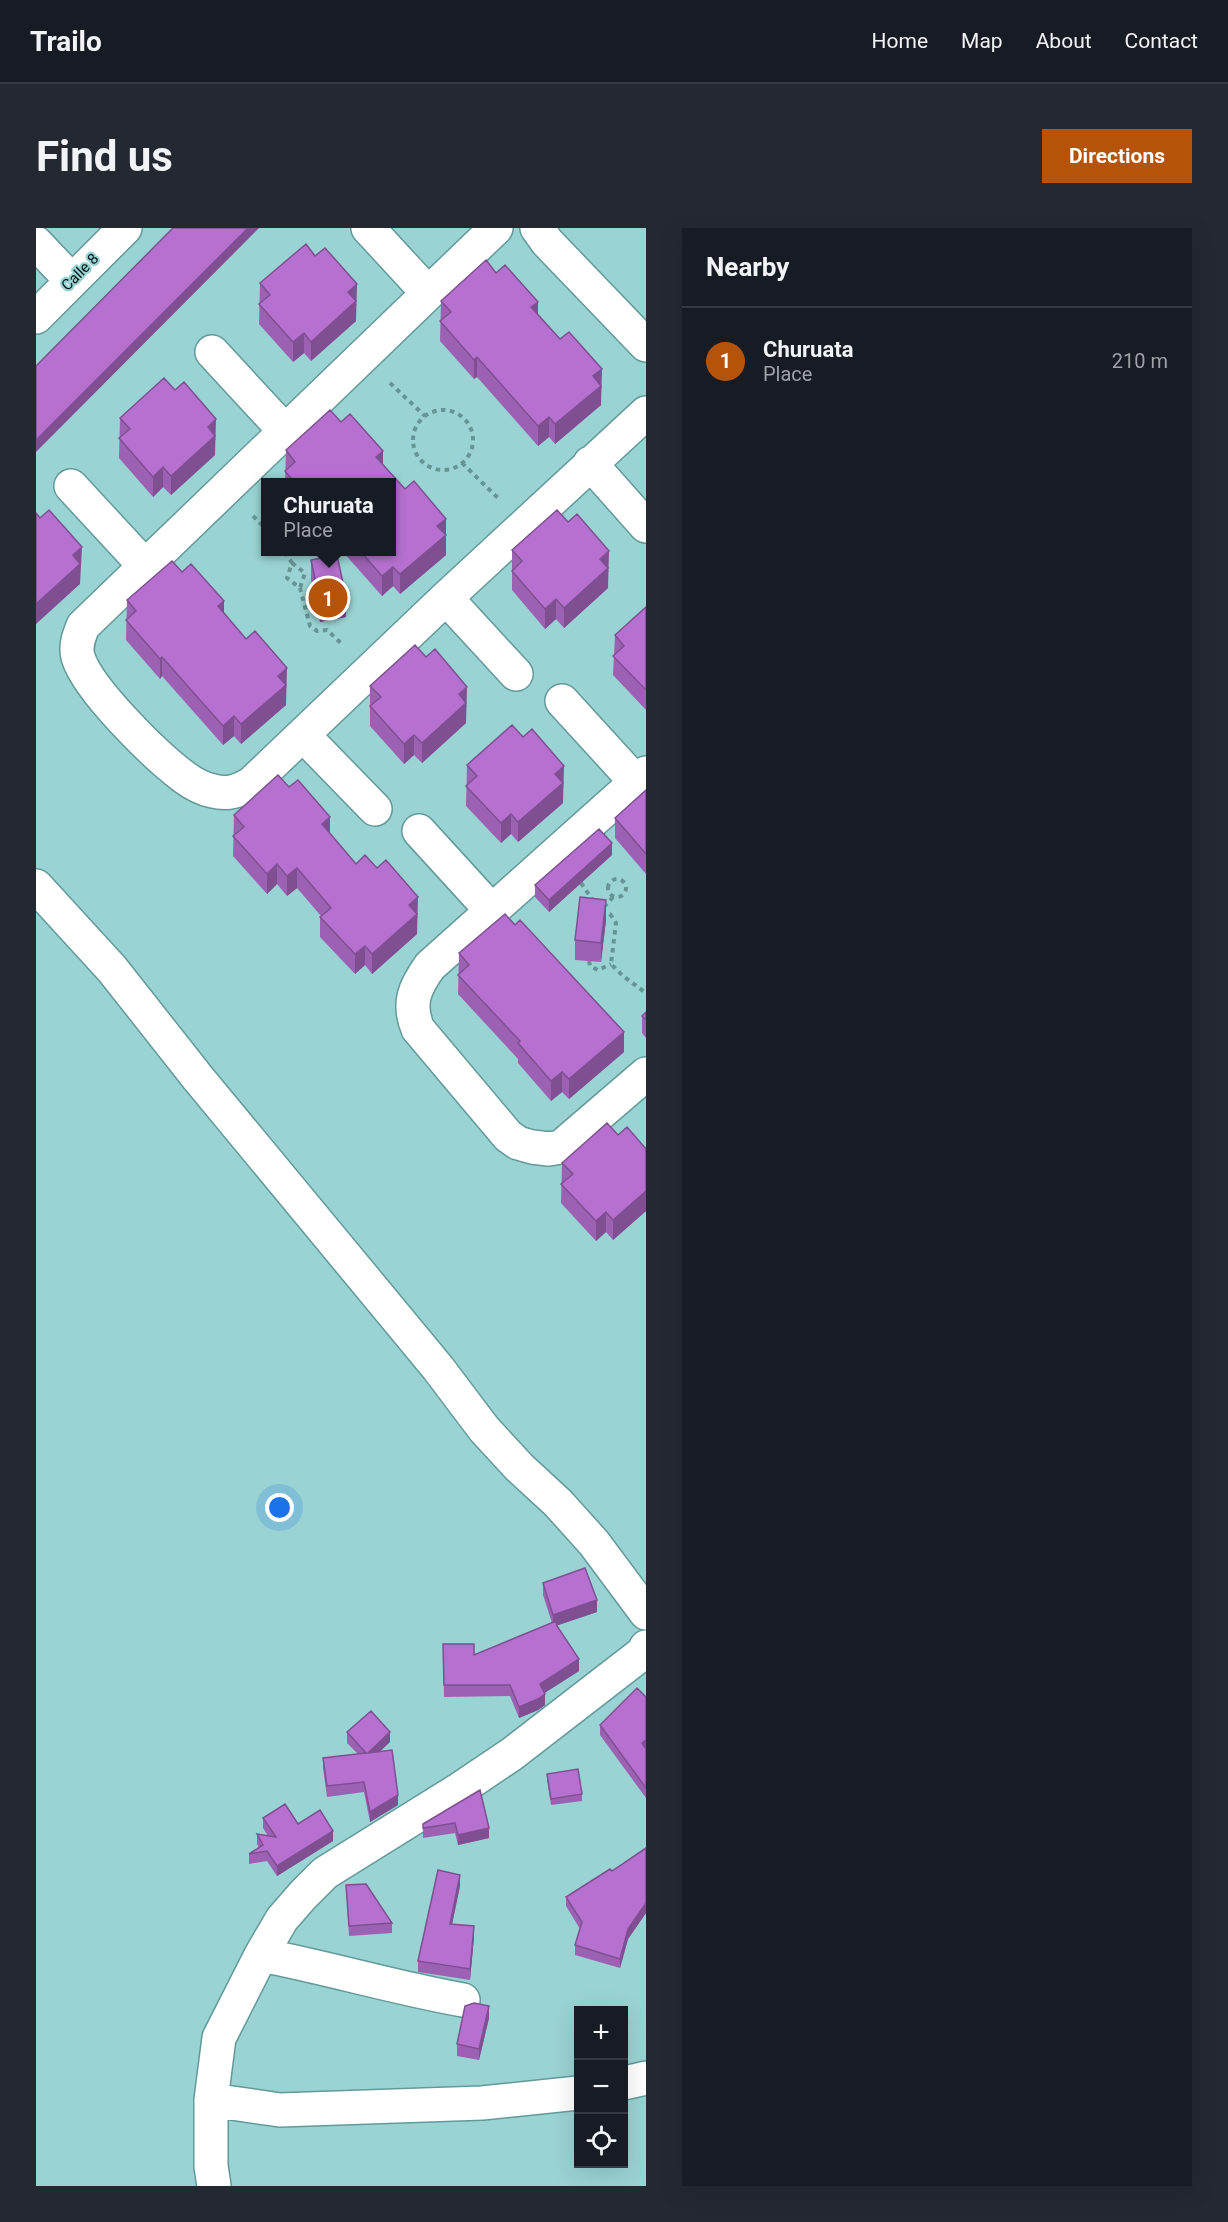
<!DOCTYPE html>
<html lang="en">
<head>
<meta charset="utf-8">
<style>
	body { margin:0; font-family:Roboto,sans-serif; background:#242831; color:#f1f3f6 }
	.controls { position:absolute; right:18px; bottom:18px; display:grid; overflow:hidden; border-radius:0px; box-shadow:0 6px 24px #0002 }
	.controls button { width:54px; height:54px; display:grid; place-items:center; padding:0; border:0; border-bottom:2px solid #363941; background:#171b24; color:#f1f3f6; font:30px sans-serif }
	.you { position:absolute; left:244px; top:1280px; width:21px; height:21px; margin:-15px; border:4px solid #fff; border-radius:50%; background:#1a73e8; box-shadow:0 0 0 9px #1a73e833 }
	.badge { display:grid; place-items:center; width:39px; height:39px; border-radius:50%; background:#b45309; color:#fff; font-size:20px; font-weight:700 }
	.pin { position:absolute; translate:-50% -50%; border:3px solid #fff; box-shadow:0 2px 6px #0006 }
	.popup { position:absolute; left:225px; top:250px; width:135px; height:78px; box-sizing:border-box; display:grid; place-content:center; border-radius:0px; background:#171b24; filter:drop-shadow(0 2px 4px #0005); font-size:20px; white-space:nowrap; color:#9ea1a6 }
	.popup b { font-size:22px; color:#f1f3f6 }
	.popup::after { content:''; position:absolute; left:50%; top:100%; margin-left:-12px; border:12px solid transparent; border-top-color:#171b24 }
	.list { margin:0; padding:0; list-style:none }
	h2 { display:flex; justify-content:space-between; align-items:center; height:78px; margin:0; padding:0 24px; font-size:26px }
	h2 small { font-size:20px; font-weight:400; color:#9ea1a6 }
	.list li { display:grid; grid-template-columns:39px 1fr auto; gap:18px; align-items:center; box-sizing:border-box; height:108px; padding:0 24px; border-top:2px solid #363941 }
	.list b { display:block; font-size:22px; white-space:nowrap }
	.list p { margin:0; font-size:20px; white-space:nowrap; color:#9ea1a6 }
	.list em { font-size:20px; font-style:normal; color:#9ea1a6 }
	.icon { flex:none; width:33px; height:33px; fill:none; stroke:currentColor; stroke-width:2; stroke-linecap:round; stroke-linejoin:round }
	.map { position:relative; flex:none; width:610px; height:1958px; overflow:hidden; border-radius:0px }
	header { display:flex; align-items:center; gap:36px; box-sizing:border-box; height:84px; padding:0 30px; background:#171b24; border-bottom:2px solid #363941 }
	header strong { font-size:28px }
	nav { display:flex; gap:33px; margin-inline-start:auto; font-size:21px }
	.intro { display:flex; align-items:center; justify-content:space-between; box-sizing:border-box; height:144px; padding:0 36px }
	h1 { margin:0; font-size:42px }
	.button { padding:15px 27px; border-radius:0px; background:#b45309; color:#fff; font-size:21px; font-weight:700 }
	main { display:flex; gap:36px; padding:0 36px }
	aside { flex:1; background:#171b24; border-radius:0px; box-shadow:0 6px 24px #0002 }
	.map>svg:first-child { display:block }
	.lines { fill:none; stroke-linecap:round; stroke-linejoin:round }
	.minor-casing { stroke:#629a9a; stroke-width:36 }
	.path { stroke:#679494; stroke-width:4; stroke-dasharray:4.5 4.5; stroke-linecap:butt }
	.minor { stroke:#fff; stroke-width:33 }
	.wall { fill:#9d61b3 }
	.shaded-wall { fill:#7f4f92 }
	.building { fill:#b671d0; stroke:#7f4f92; stroke-width:1.5 }
	.labels { text-anchor:middle; stroke-width:4.5; stroke-linejoin:round; paint-order:stroke }
	.street-label { font-size:15px; fill:#011616; stroke:#9ad3d3 }
</style>
</head>
<body>
<header>
<strong>Trailo</strong>
<nav><a>Home</a><a>Map</a><a>About</a><a>Contact</a></nav>
</header>
<div class="intro"><h1>Find us</h1><a class="button">Directions</a></div>
<main>
<div class="map">
<svg width="610" height="1958" viewBox="0 0 610 1958">
	<rect width="100%" height="100%" fill="#9ad3d3"/>
	<g class="lines">
		<!-- minor casing -->
		<g class="minor-casing">
			<path id="minor" d="M332,0L392,65
				M460,0L47,398C43,408 39,418 42,429C52,462 120,528 148,549C156,555 167,561 177,563C192,567 203,563 216,555L410,370L610,185
				M501,0L511,14L610,117
				M0,15L36,53
				M0,89L89,0
				M176,124L249,203
				M554,235L610,298
				M35,258L109,338
				M410,370L480,446
				M526,473L600,554
				M267,507L339,581
				M610,545L394,738C379,759 371,775 382,801L472,908L482,915L496,919L513,921L525,919L610,846
				M383,603L456,683
				M0,658L76,741L162,850L402,1140L448,1201L483,1239L522,1275L558,1315L610,1385
				M225,1727C293,1740 359,1760 427,1772
				M588,1855L610,1850
				M175,1872L244,1882L446,1875L542,1865
				M178,1958L175,1938V1872L183,1810L225,1727L246,1691L267,1667L289,1645L424,1561L476,1526L608,1424L610,1419"/>
		</g>
		<!-- path -->
		<path class="path" d="M354,155L389,188
			M377 212a30 30 0 1 1 60 0a30 30 0 1 1-60 0Z
			M426,235L462,270
			M217,288L229,300
			M249,324L256,335L251,350L264,360L274,398L281,403L291,402L306,416
			M256,335L269,345L264,360
			M572 660a9 9 0 1 1 18 0a9 9 0 1 1-18 0Z
			M545,655L558,674
			M568,679L577,669
			M565,685L574,686L580,695L575,736L587,748L610,765
			M553,733L554,738L562,742L575,736"/>
		<!-- minor -->
		<use href="#minor" class="minor"/>
	</g>
	<!-- wall -->
	<path class="wall" d="M460,45L502,87L566,160L565,161V177L519,216L513,209L502,218L441,149L438,151L404,113L405,73Z
		M224,55L321,76L320,77V93L275,133L268,125L257,134L223,96Z
		M84,190L180,211L179,212V227L135,267L127,259L117,269L83,230Z
		M305,194L347,237L369,261L410,291V327L364,366L357,358L346,368L307,324H355V255H249L250,222Z
		M476,322L573,343L572,344V360L528,400L520,391L509,401L476,362Z
		M275,332L310,389L284,394L275,352Z
		M146,344L188,385L251,460H250V477L205,516L198,508L187,517L126,448L124,451L90,412L91,372Z
		M610,379V482L577,447L579,407Z
		M334,458L431,478L430,479V495L386,535L378,527L368,536L334,498Z
		M431,537L528,558L527,559V575L482,614L475,606L465,615L430,578Z
		M253,559L320,636L382,689L381,690V706L336,746L329,737L319,746L284,709V689L285,688L261,660L251,668L241,656L231,666L197,628L198,587Z
		M610,562V646L579,610V590Z
		M576,627L513,684L499,669V657Z
		M570,692L565,734L539,732V712Z
		M423,725L588,824L533,871L526,864L515,873L482,835V831L422,766Z
		M610,784V810L606,805V788Z
		M582,907L610,921V983L577,1012L570,1004L560,1013L525,975L526,935Z
		M507,1355L561,1384L521,1397L543,1443L508,1465L509,1477L502,1482L483,1490L474,1468L408,1469L407,1416L438,1427L516,1395L507,1367Z
		M610,1469V1570L564,1507V1497Z
		M311,1504L354,1514L344,1523L362,1577L334,1594L328,1564L291,1569L287,1540V1530L322,1526L311,1515Z
		M511,1546L546,1566V1573L515,1577L511,1552Z
		M444,1562L453,1610L422,1617L419,1605L387,1610V1596Z
		M227,1590L262,1596L297,1613L241,1648L231,1633L213,1636V1626L223,1620L221,1616V1606L232,1608L227,1600Z
		M610,1620V1685L592,1711L584,1740L539,1727V1717L544,1701L530,1678V1669L576,1643Z
		M310,1657L356,1695V1705L313,1708Z
		M424,1658L416,1696L438,1709L434,1752L382,1744V1733Z
		M453,1790L443,1832L421,1828V1816Z"/>
	<!-- shaded-wall -->
	<path class="shaded-wall" d="M212,0H223L0,224V212Z
		M321,56L320,93L275,133V114L312,64Z
		M502,74V94L495,79Z
		M268,105V125L257,134V114Z
		M441,129V149L438,151V132Z
		M566,141L565,177L519,216V196L557,148Z
		M513,189V209L502,218V198Z
		M180,191L179,227L135,267V248L172,199Z
		M347,223V243L340,229Z
		M127,239V259L117,269V249Z
		M410,291V327L364,366V346L401,298Z
		M46,319L44,356L0,396V376L37,327Z
		M573,323L572,360L528,400V380L564,331Z
		M357,339V358L346,368V348Z
		M310,369V389L284,394V374Z
		M520,371V391L509,401V381Z
		M188,373V393L182,378Z
		M126,429V448L124,451V431Z
		M251,440L250,477L205,516V496L242,448Z
		M431,459L430,495L386,535V515L423,466Z
		M198,488V508L187,517V498Z
		M378,507V527L368,536V516Z
		M528,538L527,575L482,614V594L519,546Z
		M475,586V606L465,615V595Z
		M294,589V608L286,596Z
		M576,615V627L513,684V672Z
		M241,636V656L231,666V646Z
		M261,640V660L251,668V648Z
		M382,669L381,706L336,746V726L373,677Z
		M570,672V692L565,734V715Z
		M329,718V737L319,746V726Z
		M588,804V824L533,871V851Z
		M526,844V864L515,873V853Z
		M610,963V983L577,1012V992Z
		M570,984V1004L560,1013V993Z
		M561,1372V1384L517,1399V1387Z
		M543,1431V1443L504,1468V1456Z
		M509,1466V1477L502,1482L483,1490V1479Z
		M354,1504V1514L332,1535V1525Z
		M610,1512V1521L606,1515Z
		M362,1567V1577L334,1594V1584Z
		M453,1600V1610L422,1617V1607Z
		M297,1603V1613L241,1648V1638Z
		M424,1647V1658L414,1706V1696Z
		M610,1675V1685L592,1711L584,1740V1731L592,1701Z
		M438,1698V1709L434,1752V1741Z
		M453,1778V1790L443,1832V1821Z"/>
	<!-- building -->
	<path class="building" d="M137,0H212L0,212V138Z
		M270,16L279,28L289,20L321,56L312,64L320,73L275,114L268,105L257,114L223,76L234,67L224,55Z
		M450,32L460,45L469,37L502,74L495,79L524,111L533,104L566,141L557,148L565,158L519,196L513,189L502,198L441,129L438,132L404,93L415,84L405,73Z
		M128,150L139,162L148,154L180,191L172,199L179,208L135,248L127,239L117,249L83,210L94,201L84,190Z
		M294,182L305,194L314,186L347,223L340,229L369,261L378,253L410,291L401,298L410,307L364,346L357,339L346,348L325,324H355V255H259L249,243L259,234L250,222Z
		M13,282L46,319L37,327L44,336L0,376V285L4,290Z
		M521,282L532,294L541,286L573,323L564,331L572,340L528,380L520,371L509,381L476,343L486,333L476,322Z
		M301,327L310,369L284,374L275,332Z
		M136,333L146,344L155,336L188,373L182,378L210,411L219,403L251,440L242,448L250,457L205,496L198,488L187,498L126,429L124,431L90,392L100,383L91,372Z
		M610,379V462L577,428L588,418L579,407Z
		M379,417L390,429L399,421L431,459L423,466L430,475L386,515L378,507L368,516L334,478L345,469L334,458Z
		M476,497L487,509L496,501L528,538L519,546L527,555L482,594L475,586L465,595L430,558L441,548L431,537Z
		M242,547L253,559L262,552L294,589L286,596L320,636L329,627L341,640L350,632L382,669L373,677L381,686L336,726L329,718L319,726L284,689L295,680L261,640L251,648L241,636L231,646L197,608L208,599L198,587Z
		M610,562V626L579,590Z
		M563,601L576,615L513,672L499,657Z
		M544,669L570,672L565,715L539,712Z
		M469,686L479,697L484,692L588,804L533,851L526,844L515,853L482,815L484,813L422,747L433,737L423,725Z
		M610,784V792L606,788Z
		M571,895L582,907L591,899L610,921V963L577,992L570,984L560,993L525,956L537,946L526,935Z
		M549,1340L561,1372L517,1387L507,1355Z
		M520,1393L521,1398L543,1431L504,1456L509,1466L502,1471L483,1479L474,1457H408L407,1416H438V1427Z
		M601,1460L610,1469V1512L606,1515L610,1521V1560L564,1497Z
		M335,1483L354,1504L332,1525L356,1522L362,1567L334,1584L328,1554L291,1558L287,1530L330,1525L311,1504Z
		M542,1541L546,1566L515,1571L511,1546Z
		M444,1562L453,1600L422,1607L419,1595L387,1600V1596Z
		M249,1576L262,1596L284,1582L297,1603L241,1638L231,1623L213,1626L227,1617L221,1606L240,1609L227,1590Z
		M610,1620V1675L592,1701L584,1731L539,1717L546,1694L530,1669L574,1641L576,1643Z
		M402,1642L424,1647L414,1696L438,1698L434,1741L382,1733Z
		M330,1656L356,1695L313,1698L310,1657Z
		M438,1775L453,1778L443,1821L421,1816L429,1778Z"/>
	<g class="labels">
		<!-- street labels -->
		<g class="street-label">
			<text transform="translate(44 44) rotate(-45)" y="5">Calle 8</text>
		</g>
	</g>
</svg>
<div class="controls">
<button>+</button>
<button>−</button>
<button><svg class="icon" aria-label="locate" viewBox="0 0 24 24"><circle cx="12" cy="12" r="6"/><path d="M12 2v4M12 18v4M2 12h4M18 12h4"/></svg></button>
</div>
<div class="you"></div>
<div class="pin badge" style="left:292px;top:370px">1</div>
<div class="popup"><b>Churuata</b>Place</div>
</div>
<aside>
<h2>Nearby<small></small></h2>
<ul class="list">
<li><span class="badge">1</span><div><b>Churuata</b><p>Place</p></div><em>210 m</em></li>
</ul>
</aside>
</main>
</body>
</html>
